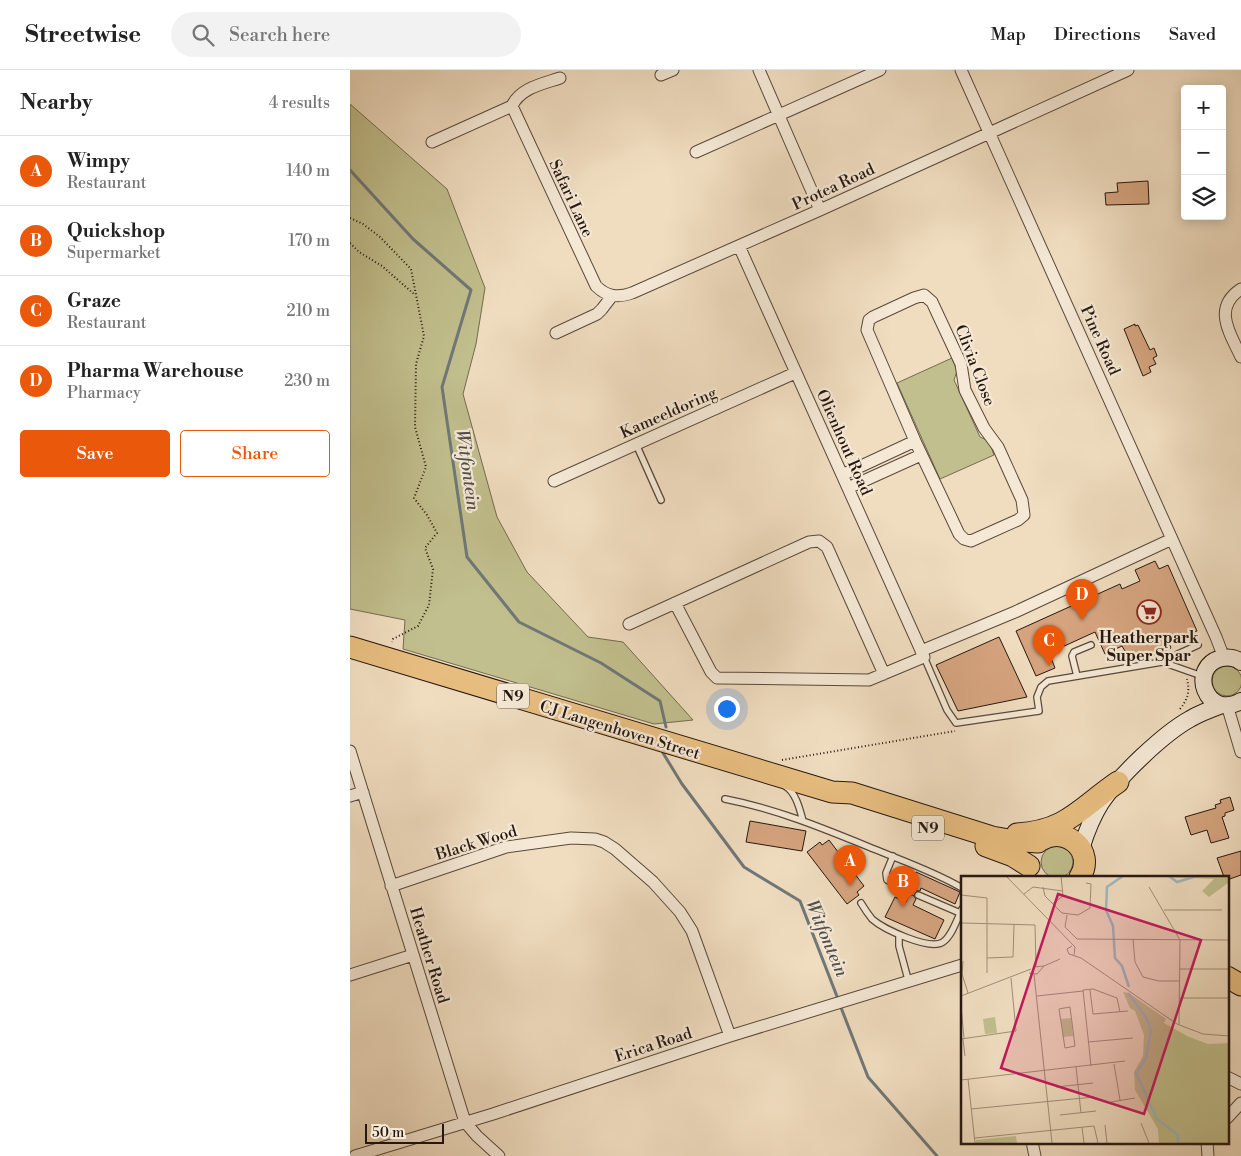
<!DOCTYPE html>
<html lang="en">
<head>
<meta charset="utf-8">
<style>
	body { margin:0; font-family:"Libre Bodoni",serif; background:#f2f2f2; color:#222 }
	.controls { position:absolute; right:15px; top:15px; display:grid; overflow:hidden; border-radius:5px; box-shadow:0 2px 12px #0003 }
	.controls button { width:45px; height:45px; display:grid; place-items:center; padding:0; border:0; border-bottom:1px solid #e0e0e0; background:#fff; color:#222; font:25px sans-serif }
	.scale { position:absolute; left:15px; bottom:12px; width:79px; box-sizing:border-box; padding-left:5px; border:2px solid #261710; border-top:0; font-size:14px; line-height:18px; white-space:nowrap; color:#261710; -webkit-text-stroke:4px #f5e9d6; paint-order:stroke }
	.you { position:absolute; left:376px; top:638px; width:18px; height:18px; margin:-12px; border:4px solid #fff; border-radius:50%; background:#1a73e8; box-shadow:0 0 0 8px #1a73e833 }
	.badge { display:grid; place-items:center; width:32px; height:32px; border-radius:50%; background:#ea580c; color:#fff; font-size:16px; font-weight:700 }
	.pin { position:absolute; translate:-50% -41px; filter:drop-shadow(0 1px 2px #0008) }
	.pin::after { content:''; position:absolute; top:26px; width:18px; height:15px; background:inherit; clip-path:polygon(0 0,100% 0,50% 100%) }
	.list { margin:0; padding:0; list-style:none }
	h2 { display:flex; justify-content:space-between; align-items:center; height:65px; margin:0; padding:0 20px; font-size:21px }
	h2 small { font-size:16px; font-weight:400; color:#767676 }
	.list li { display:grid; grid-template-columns:32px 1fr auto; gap:15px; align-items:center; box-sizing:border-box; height:70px; padding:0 20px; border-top:1px solid #e0e0e0 }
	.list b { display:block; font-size:19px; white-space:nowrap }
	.list p { margin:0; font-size:16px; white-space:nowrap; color:#767676 }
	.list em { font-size:16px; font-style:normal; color:#767676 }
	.actions { display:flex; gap:10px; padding:15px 20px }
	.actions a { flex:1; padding:11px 0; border:1px solid #ea580c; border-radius:5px; text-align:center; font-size:18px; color:#ea580c }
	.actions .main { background:#ea580c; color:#fff }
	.icon { flex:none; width:28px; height:28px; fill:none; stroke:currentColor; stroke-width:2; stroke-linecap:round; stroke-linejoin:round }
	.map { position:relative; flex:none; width:891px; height:1086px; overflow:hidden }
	header { display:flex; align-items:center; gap:30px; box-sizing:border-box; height:70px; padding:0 25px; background:#fff; border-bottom:1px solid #e0e0e0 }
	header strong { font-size:24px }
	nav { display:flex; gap:28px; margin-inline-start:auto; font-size:18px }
	.search { width:350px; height:45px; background:#f2f2f2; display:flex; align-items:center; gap:12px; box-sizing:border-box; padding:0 18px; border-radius:28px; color:#767676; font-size:19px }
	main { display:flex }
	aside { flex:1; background:#fff }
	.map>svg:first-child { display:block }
	.green { fill:#c1bf8d; stroke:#746b4e }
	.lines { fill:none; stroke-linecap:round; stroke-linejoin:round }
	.stream { stroke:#6f7878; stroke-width:3 }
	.building { fill:#d5a47f; stroke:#261710 }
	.lane-casing { stroke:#58483c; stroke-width:8 }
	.street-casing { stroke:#58483c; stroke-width:13 }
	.secondary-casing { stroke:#261710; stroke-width:18 }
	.highway-casing { stroke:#261710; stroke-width:23 }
	.path { stroke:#261710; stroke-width:2; stroke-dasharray:1 2.5; stroke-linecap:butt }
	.lane { stroke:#f5e9d6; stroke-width:5.5 }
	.street { stroke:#f5e9d6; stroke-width:11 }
	.secondary { stroke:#f5e9d6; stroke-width:16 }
	.highway { stroke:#e8be80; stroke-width:21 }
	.labels { text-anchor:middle; stroke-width:4.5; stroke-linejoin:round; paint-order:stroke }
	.shield { fill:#f5e9d6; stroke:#64564b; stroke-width:1 }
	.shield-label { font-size:15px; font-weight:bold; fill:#261710 }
	.street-label { font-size:16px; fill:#261710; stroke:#f5e9d6 }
	.poi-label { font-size:16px; font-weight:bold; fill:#261710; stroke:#f5e9d6 }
	.water-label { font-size:18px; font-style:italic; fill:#514f4d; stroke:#f5e9d6 }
	.inset-river { fill:none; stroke:#a0b8be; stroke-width:2.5 }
	.inset-road { fill:none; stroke:#9f8e7a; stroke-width:1 }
	.view { fill:#c2185b; fill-opacity:0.15; stroke:#c2185b; stroke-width:2.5 }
	.inset-edge { fill:none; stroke:#261710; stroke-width:2.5 }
</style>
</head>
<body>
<header>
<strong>Streetwise</strong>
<div class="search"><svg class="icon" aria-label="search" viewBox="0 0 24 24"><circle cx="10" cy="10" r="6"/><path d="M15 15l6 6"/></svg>Search here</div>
<nav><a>Map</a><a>Directions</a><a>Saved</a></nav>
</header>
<main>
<aside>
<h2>Nearby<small>4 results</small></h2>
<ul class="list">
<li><span class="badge">A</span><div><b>Wimpy</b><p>Restaurant</p></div><em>140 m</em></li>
<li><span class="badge">B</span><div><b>Quickshop</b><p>Supermarket</p></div><em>170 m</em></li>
<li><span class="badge">C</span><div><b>Graze</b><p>Restaurant</p></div><em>210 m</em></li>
<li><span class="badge">D</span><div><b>Pharma Warehouse</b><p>Pharmacy</p></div><em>230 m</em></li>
</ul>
<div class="actions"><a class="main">Save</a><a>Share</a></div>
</aside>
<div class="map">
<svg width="891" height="1086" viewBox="0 0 891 1086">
	<rect width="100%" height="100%" fill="#f0ddc0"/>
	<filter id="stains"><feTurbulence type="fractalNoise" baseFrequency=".004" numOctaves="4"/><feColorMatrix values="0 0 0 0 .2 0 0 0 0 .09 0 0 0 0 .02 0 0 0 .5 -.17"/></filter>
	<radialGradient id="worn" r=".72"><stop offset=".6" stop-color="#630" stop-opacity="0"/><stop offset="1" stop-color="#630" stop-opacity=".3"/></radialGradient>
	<!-- green -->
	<path class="green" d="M0,34L97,119L135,218L126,274L113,324L147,447L177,502L238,567L273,572L343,650L304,654L53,579L55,550L0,539Z
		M602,288L607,301L604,310L630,367L639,371L644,385L590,409L547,313Z
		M862 611a15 15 0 1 1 30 0a15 15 0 1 1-30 0Z
		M691 792a16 16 0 1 1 32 0a16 16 0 1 1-32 0Z"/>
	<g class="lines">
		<!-- stream -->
		<path class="stream" d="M0,100L63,169L121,220L92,317L117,487L169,552L251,593L310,631L316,657
			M313,683L332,714L394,797L450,831L488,929
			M490,935L518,1007L587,1086"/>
	</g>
	<!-- building -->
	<path class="building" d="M798,111L799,134L756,135L755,123L768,122L767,113Z
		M785,254V256L788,255L800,280L804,278L807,286L803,288L806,294L799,297L801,302L793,306L774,259Z
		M805,491L809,499L818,495L847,561L819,573L821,578L795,589L793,585L782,589L779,588L772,576L755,584L745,562L699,583L705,598L686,606L666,561L770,514L772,519L790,511L785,500Z
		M649,567L677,627L608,641L586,595Z
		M880,727L884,740L875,743V746L872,747L879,768L861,773L857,760L841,765L835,747L866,738L865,735L871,733L870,730Z
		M400,751L456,761L452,781L396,772Z
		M479,770L514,816L507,822L509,825L497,834L457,782L470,772L472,775Z
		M891,781V805L877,810V807H874L867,788Z
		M566,802L610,822L605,834L571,818L570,821H566L563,817L564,814L560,813Z
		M559,825H563L566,829L563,835L594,850L585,869L535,847L545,827L556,832Z"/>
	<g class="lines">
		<!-- lane casing -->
		<g class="lane-casing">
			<path id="lane" d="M286,374L311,430
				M574,587L597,640L606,653L689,641L687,627L691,617L698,611L812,592L852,606
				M818,593L828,584L848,575
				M727,606L722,586L724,582L741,575
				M435,716C446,722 450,740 453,751
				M375,729C427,739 475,759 524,779C553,791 585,802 612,818
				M543,786L536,803L537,810L561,821
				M568,825L610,843
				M511,833C514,838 518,844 522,849C533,859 580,881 593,872C602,866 607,849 612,839
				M549,866V876L559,913"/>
		</g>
		<!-- street casing -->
		<g class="street-casing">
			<path id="street" d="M409,0L470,140
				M611,0L866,567L874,588
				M311,5L323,0
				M162,36L246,216C257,227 268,228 282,223L470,140L778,0
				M82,72L162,36C170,18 192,14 210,8
				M346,82L530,0
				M891,219C862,238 880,263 891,287
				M574,225L582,232L611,294L615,320L634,358L648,377L672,430L674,445L668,450L621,471L614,469L609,464L565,371L517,260L519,250L523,247L564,228Z
				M206,263L247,244L252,239L262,226
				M492,405L565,371
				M204,411L445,303
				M498,418L571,385
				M325,533L361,602L367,608L519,610L574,587L389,176
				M279,554L459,472L469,471L477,477L534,604
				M571,581L665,542L822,469
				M877,635L891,682
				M0,681L115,1052L127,1066L149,1086
				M0,726L13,722
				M41,816L156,777L221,768L245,769L254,772L265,779L303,812L330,842L342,861L380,966
				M0,905L63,885
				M877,1007L891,1014
				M877,1048L891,1033
				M682,1072L685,1086
				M857,1072L858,1086
				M5,1086L143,1044L380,966L612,895"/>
		</g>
		<!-- secondary casing -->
		<g class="secondary-casing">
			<path id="secondary" d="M891,592C885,587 879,587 872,588C837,596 856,651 891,631
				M731,779C736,763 742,747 751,733C768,707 813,664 840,649C850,643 861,639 872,635"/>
		</g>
		<!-- highway casing -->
		<g class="highway-casing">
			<path id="highway" d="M0,577L482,722L502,723L642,767L659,770L688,772
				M667,764C717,761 730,738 768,712
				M691,770C716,755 746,781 730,807
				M636,776L663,786L679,796
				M877,907L891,915"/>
		</g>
		<!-- path -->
		<path class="path" d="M0,148L13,154L30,167L61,199L74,266L66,294L65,357L76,397L64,428L77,445L87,463L75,478L83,499L79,535L68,556L43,569L42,572
			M0,173L9,182L32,196L65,225
			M830,639C838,629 840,621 837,609
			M432,690L605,661"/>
		<!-- lane -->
		<use href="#lane" class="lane"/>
		<!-- street -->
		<use href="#street" class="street"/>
		<!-- secondary -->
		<use href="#secondary" class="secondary"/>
		<!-- highway -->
		<use href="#highway" class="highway"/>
	</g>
	<!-- icons -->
	<defs>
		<g id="supermarket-ring" transform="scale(1.25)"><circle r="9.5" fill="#f5e9d6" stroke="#8f2418" stroke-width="1.5"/><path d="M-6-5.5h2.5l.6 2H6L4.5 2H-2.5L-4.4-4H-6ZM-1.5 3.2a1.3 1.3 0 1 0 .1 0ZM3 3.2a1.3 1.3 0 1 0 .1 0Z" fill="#8f2418"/></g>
	</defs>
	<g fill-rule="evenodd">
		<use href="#supermarket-ring" x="799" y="542"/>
	</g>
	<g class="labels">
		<!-- shield labels -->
		<g class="shield">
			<rect x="147" y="613.5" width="32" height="25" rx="4"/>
			<rect x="562" y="745.5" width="32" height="25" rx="4"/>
		</g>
		<g class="shield-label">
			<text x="163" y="631">N9</text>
			<text x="578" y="763">N9</text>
		</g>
		<!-- street labels -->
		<g class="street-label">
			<text transform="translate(483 116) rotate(-25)" y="6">Protea Road</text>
			<text transform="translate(222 128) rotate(65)" y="6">Safari Lane</text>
			<text transform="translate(751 270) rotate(66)" y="6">Pine Road</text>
			<text transform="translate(626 295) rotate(69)" y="6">Clivia Close</text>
			<text transform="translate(318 342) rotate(-24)" y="6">Kameeldoring</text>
			<text transform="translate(495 372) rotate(66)" y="6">Olienhout Road</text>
			<text transform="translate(270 659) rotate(17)" y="6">CJ Langenhoven Street</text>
			<text transform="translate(126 772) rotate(-17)" y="6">Black Wood</text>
			<text transform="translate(80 885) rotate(73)" y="6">Heather Road</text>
			<text transform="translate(303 974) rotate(-18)" y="6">Erica Road</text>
		</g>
		<!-- poi labels -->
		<g class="poi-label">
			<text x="799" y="573">Heatherpark<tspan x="799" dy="18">Super Spar</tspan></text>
		</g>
		<!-- water labels -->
		<g class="water-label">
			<text transform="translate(118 400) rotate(82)" y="6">Witfontein</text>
			<text transform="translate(477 868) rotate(67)" y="6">Witfontein</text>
		</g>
	</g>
	<!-- overview -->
	<g transform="translate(611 806)">
		<rect width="268" height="268" fill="#f0ddc0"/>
		<path d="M182,0H267V7L248,21L241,15L253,3ZM162,116L168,117L205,143L203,147L226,160L247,168L267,167V267H198L197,253L174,214L173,196L182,180L183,159L174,135L169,132ZM34,141L36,157L24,158L22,143ZM110,142L112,160L102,161L100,143ZM55,260L56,267H15V264Z" fill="#c1bf8d"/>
		<path class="inset-river" d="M162,0L146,11L145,34L152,50L154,82L161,90L168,111M208,0L216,6L236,0M167,117L185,141L190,154L185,183L175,197L196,243L217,259V267"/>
		<path class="inset-road" d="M45,0L114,71L113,79M82,11L84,20L101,37L117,39L129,32L130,8L125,7M188,11L219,64L218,148M63,18L72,11L102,15M0,19L26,22V97M91,28L102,20L100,0M203,34H261M106,39L104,51L116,63L268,64M1,47L74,49L75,91M172,63L174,86L182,101L198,105H219M111,70L106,73L108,78L120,82L216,148L242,158L268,160M26,82L52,81L53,48M2,85L1,98L7,117M219,93H268M68,97L76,98L83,90M71,98L73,91L83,90L99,83M73,98L91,267M129,114L132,138L167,135M0,120L70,93M76,120L122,115M219,122H268M0,130L3,162M109,131L114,170L104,172L98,133ZM0,163L55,155L50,102M2,163L4,180M127,166L172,162M153,188L159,224M130,190L122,114L132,113L156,122L159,136M115,191L120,237M7,203L14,267M0,204L164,185M95,211L132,207M150,226L174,222M10,233L133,221M99,239L135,235M180,247L188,267M144,249L146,267M121,251L123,267M14,262L133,250L137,267"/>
		<path class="view" d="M97,18L240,64L183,238L40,192Z"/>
		<rect width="268" height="268" class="inset-edge"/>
	</g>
	<rect width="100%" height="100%" filter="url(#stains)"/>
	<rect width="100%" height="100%" fill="url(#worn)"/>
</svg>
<div class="controls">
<button>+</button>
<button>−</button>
<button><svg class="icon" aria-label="layers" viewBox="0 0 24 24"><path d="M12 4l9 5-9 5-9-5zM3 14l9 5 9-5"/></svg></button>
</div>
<div class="scale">50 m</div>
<div class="you"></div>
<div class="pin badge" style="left:500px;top:816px">A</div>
<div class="pin badge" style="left:553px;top:837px">B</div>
<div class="pin badge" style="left:699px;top:596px">C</div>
<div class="pin badge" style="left:732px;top:550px">D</div>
</div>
</main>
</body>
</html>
